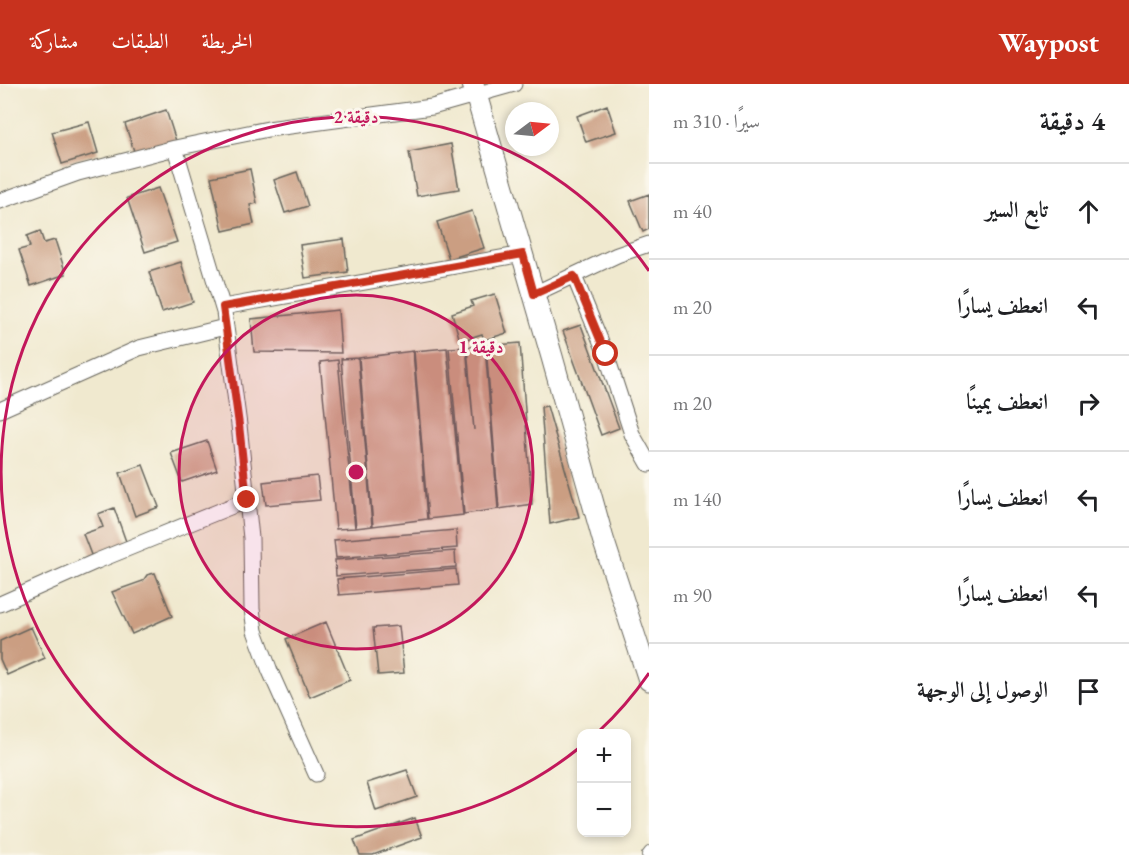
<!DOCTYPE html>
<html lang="ar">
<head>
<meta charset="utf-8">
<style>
	body { margin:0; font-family:"EB Garamond",Amiri,serif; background:#f6f6f6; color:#202124; direction:rtl }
	.controls { position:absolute; right:18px; bottom:18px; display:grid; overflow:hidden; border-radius:12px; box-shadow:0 3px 9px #0003 }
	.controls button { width:54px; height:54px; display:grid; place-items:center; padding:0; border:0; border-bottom:2px solid #e0e0e0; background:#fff; color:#202124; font:30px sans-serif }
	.compass { position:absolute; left:505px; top:18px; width:54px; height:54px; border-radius:50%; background:#fff; box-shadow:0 3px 9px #0003; rotate:74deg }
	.stop { position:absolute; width:18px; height:18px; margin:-14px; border:4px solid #c8321e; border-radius:50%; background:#fff }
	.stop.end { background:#c8321e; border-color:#fff; box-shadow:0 2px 6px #0008 }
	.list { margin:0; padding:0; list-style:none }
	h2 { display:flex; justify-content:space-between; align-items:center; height:78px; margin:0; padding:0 24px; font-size:26px }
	h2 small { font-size:20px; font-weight:400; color:#757577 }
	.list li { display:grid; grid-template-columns:39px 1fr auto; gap:18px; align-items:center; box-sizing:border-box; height:96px; padding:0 24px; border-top:2px solid #e0e0e0 }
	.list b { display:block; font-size:22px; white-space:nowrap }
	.list em { font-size:20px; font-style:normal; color:#757577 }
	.icon { flex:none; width:33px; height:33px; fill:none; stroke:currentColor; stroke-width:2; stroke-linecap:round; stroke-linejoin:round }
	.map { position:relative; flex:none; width:649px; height:771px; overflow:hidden; direction:ltr }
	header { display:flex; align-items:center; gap:36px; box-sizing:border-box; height:84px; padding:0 30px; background:#c8321e; color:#fff }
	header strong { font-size:28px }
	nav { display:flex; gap:33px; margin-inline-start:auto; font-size:21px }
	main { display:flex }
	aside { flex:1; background:#fff }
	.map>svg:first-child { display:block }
	.building { fill:#cb9e82 }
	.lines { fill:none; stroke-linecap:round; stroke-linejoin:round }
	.service-casing { stroke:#66645b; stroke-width:10 }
	.minor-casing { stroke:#66645b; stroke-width:17 }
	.secondary-casing { stroke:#66645b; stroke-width:23 }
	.service { stroke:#fff; stroke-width:8 }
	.minor { stroke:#fff; stroke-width:15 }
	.secondary { stroke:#fff; stroke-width:21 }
	.route { stroke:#c8321e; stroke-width:8 }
	.ring { fill:none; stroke:#c2185b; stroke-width:3 }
	.centre { fill:#c2185b; stroke:#fbf7ec; stroke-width:3 }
	.ring-label { font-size:18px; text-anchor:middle; font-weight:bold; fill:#c2185b; stroke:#fbf7ec; stroke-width:6; stroke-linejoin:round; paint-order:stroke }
</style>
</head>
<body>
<header>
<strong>Waypost</strong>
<nav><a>الخريطة</a><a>الطبقات</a><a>مشاركة</a></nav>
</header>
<main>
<aside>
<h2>4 دقيقة<small>سيرًا · 310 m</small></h2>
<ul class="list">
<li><svg class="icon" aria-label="ahead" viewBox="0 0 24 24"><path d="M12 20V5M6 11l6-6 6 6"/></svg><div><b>تابع السير</b></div><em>40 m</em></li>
<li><svg class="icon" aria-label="left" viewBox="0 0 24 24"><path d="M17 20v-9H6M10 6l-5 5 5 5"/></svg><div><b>انعطف يسارًا</b></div><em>20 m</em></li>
<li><svg class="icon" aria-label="right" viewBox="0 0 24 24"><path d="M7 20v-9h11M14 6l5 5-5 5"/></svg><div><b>انعطف يمينًا</b></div><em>20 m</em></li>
<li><svg class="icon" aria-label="left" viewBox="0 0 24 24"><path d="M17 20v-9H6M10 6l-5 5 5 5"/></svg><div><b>انعطف يسارًا</b></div><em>140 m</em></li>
<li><svg class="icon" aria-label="left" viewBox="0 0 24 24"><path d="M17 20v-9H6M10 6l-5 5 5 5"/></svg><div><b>انعطف يسارًا</b></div><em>90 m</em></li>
<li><svg class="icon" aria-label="arrive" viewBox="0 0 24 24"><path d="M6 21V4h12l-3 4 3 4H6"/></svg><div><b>الوصول إلى الوجهة</b></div></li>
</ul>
</aside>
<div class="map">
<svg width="649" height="771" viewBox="0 0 649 771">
	<rect width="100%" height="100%" fill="#fbf7ec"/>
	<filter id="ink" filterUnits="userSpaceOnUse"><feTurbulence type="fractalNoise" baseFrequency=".0167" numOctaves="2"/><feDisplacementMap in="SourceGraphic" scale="12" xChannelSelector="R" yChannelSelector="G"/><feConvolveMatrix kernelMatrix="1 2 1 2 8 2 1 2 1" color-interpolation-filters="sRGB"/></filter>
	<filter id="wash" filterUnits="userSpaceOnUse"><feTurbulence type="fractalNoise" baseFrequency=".008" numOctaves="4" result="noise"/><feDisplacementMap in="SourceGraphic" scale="24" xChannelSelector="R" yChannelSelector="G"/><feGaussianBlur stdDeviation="1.35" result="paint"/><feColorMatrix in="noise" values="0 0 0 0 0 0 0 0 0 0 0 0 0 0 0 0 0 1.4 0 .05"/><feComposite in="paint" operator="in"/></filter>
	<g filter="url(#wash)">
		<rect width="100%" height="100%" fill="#f0e9cf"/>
		<g id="blocks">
			<!-- building -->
			<path class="building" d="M607,21L616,48L586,58L577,32Z
				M166,26L176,57L135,70L125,40Z
				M89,38L98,69L62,80L52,48Z
				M451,60L459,105L417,112L409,68Z
				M250,85L257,119L250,121L254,140L223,147L211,93Z
				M297,88L308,122L285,129L274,96Z
				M158,104L177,158L145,168L127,114Z
				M649,110V145L643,148L630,117Z
				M472,127L484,164L449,175L437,138Z
				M40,147L44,159L55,156L66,190L31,202L19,166L30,163L27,152Z
				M344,155L348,188L305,194L300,161Z
				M181,178L193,218L162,228L149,188Z
				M495,210L507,249L484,256L482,250L460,257L452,229L473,222L471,217Z
				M338,226L341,269L254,268L251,235Z
				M581,241L619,344L601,351L563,247Z
				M520,259L532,420L499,425L486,262Z
				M466,263L474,346L467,263H485L498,425L464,430L449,264Z
				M447,264L463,431L428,435L414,267Z
				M413,267L427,435L373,442L359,274Z
				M358,274L372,442L356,444L341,275Z
				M338,276L355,444L336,445L320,278Z
				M547,322L579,433L550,440L541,323Z
				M207,357L217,386L182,398L171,369Z
				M143,381L159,423L135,432L120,389Z
				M317,392L320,416L266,421L263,398Z
				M114,424L128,463L93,476L83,450L103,443L98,430Z
				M456,446L457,464L336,474L334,456Z
				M455,467L456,483L336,492L335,476Z
				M456,485L458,501L339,511L337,495Z
				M155,489L172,532L132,550L112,508L143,497L147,491Z
				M326,538L350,596L310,613L286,555Z
				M399,542L404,589L378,591L373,544Z
				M31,543L45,574L7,591L0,575V557Z
				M407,686L417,713L376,727L367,699Z
				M415,734L422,753L373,771H360L354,756Z"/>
		</g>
	</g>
	<g filter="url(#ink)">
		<use href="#blocks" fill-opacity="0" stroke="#66645b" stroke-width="1.5"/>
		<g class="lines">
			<!-- service casing -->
			<g class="service-casing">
				<path id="service" d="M646,771L649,767"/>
			</g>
			<!-- minor casing -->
			<g class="minor-casing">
				<path id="minor" d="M175,64L224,228L239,341L251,454L252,525L255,547L270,587L316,690
					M0,117L78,89L175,64L268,45L432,23L514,0
					M574,192L606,270L632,350L649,380
					M534,210L617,171L649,160
					M223,223L523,170
					M0,326L139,264L225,243
					M0,520L97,477L247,416"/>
			</g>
			<!-- secondary casing -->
			<g class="secondary-casing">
				<path id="secondary" d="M473,0L552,273L603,455L649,596"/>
			</g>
			<!-- service -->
			<use href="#service" class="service"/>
			<!-- minor -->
			<use href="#minor" class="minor"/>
			<!-- secondary -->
			<use href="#secondary" class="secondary"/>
		</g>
	</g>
	<g class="lines" filter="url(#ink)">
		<!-- route -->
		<path class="route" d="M247,416L239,341L223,223L523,170L534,210L574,192L606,270"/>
	</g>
	<!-- distance rings -->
	<circle cx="356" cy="388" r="177" fill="#c2185b" fill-opacity=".12"/>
	<g class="ring">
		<circle cx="356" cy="388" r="177"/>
		<path d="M649 589A355 355 0 0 1 598 648M579 664A355 355 0 1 1 649 187"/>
	</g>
	<circle cx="356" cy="388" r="9" class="centre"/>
	<g class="ring-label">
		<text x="356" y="39">2 دقيقة</text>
		<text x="481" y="269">1 دقيقة</text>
	</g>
</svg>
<div class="controls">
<button>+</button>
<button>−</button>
</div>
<svg class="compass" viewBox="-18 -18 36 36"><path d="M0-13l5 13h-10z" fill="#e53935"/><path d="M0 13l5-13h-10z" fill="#757577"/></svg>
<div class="stop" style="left:606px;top:270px"></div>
<div class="stop end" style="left:247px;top:416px"></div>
</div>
</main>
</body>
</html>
